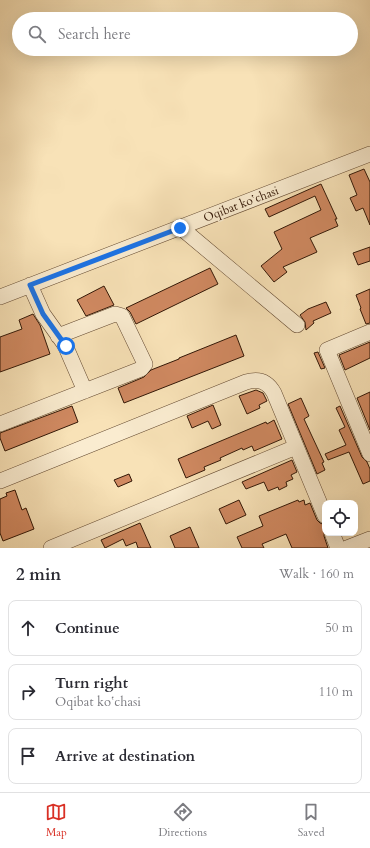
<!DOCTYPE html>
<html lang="en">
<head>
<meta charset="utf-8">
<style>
	body { margin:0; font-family:Cardo,serif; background:#f7f7f7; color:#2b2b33 }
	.controls { position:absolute; right:12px; bottom:12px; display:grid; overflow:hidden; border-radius:8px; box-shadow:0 4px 16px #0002 }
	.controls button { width:36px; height:36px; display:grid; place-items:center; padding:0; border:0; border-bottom:1px solid #e1e1e2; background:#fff; color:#2b2b33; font:20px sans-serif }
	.stop { position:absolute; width:12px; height:12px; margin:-9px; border:3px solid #1a73e8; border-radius:50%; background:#fff }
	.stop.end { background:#1a73e8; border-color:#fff; box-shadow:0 1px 4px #0008 }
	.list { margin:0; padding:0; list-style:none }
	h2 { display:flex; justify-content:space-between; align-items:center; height:52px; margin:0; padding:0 16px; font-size:17px }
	h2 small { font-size:13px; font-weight:400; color:#7c7c81 }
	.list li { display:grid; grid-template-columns:26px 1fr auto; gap:12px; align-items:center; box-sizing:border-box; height:56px; margin:0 8px 8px; padding:0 8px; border:1px solid #e1e1e2; border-radius:8px }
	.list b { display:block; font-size:15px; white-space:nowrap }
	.list p { margin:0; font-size:13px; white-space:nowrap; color:#7c7c81 }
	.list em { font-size:13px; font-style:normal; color:#7c7c81 }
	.icon { flex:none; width:22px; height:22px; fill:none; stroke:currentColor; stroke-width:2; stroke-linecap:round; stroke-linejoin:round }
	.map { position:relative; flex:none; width:370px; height:548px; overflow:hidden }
	.search { position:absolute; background:#fff; box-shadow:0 4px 16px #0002; left:12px; right:12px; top:12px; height:44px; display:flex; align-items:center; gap:10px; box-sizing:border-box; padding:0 14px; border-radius:22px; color:#7c7c81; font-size:15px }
	.sheet { height:244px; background:#fff }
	nav { display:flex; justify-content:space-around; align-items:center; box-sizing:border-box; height:56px; border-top:1px solid #e1e1e2; background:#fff; font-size:11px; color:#7c7c81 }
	nav a { display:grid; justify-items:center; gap:2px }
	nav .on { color:#d93025 }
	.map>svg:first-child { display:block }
	.building { fill:#d08961; stroke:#331706 }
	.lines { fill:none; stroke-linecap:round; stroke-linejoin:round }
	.minor-casing { stroke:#644a32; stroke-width:16 }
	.minor { stroke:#faecd0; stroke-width:15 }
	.route { stroke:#1a73e8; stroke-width:5 }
	.labels { text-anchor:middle; stroke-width:3; stroke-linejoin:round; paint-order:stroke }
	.street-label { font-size:12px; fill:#331706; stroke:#faecd0 }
</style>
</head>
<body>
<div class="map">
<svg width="370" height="548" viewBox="0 0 370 548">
	<rect width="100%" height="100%" fill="#f8e2b7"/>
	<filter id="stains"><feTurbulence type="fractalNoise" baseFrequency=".005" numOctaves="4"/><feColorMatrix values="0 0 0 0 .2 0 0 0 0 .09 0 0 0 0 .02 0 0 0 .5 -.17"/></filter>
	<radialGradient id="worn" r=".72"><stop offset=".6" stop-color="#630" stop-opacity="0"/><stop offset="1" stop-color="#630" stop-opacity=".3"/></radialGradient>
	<!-- building -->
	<path class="building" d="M364,169L370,182V225L363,208L356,211L350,198L357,195L349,175Z
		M321,184L337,219H335L338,226L310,238L317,252L283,267L287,272L274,282L261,266L282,249L274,232L321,210L315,196L269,217L265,209Z
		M370,247V261L358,265L353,253Z
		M210,268L218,284L136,324L130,312L126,308Z
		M104,286L114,305L86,316L77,300Z
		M370,289V323L366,324L360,309L361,308L356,295Z
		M326,302L331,313L313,321L314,323L306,330L305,322L300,315L308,309Z
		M33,314L40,325L50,354L0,372V337L22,329L19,320Z
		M236,335L244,356L124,403L118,388L144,377L151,370L179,359V358Z
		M370,342V358L345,370L339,355Z
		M318,352L325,368L321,369L314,353Z
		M256,390L263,393L267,401L259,405L260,408L247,414L239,396Z
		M370,392V430L357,398Z
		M301,398L309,416L304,419L324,462L322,463L325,470L317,474L288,404Z
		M213,405L221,425L212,429L208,421L192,428L187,416Z
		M72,406L78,422L5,451L0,438V433Z
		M340,406L362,457L367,462L370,469V481L363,484L349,452L328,460L325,454L346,445L339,430L345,427L336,408Z
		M274,420L282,439L254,451L252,446L243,450L242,448L220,458L221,460L204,467L205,470L186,478L178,459L266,422L267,424Z
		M292,460L297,472L291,475L293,479L286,482L287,486L279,490L278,487L268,491L264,482L246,489L242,482Z
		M129,474L132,481L118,487L114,480Z
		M15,490L22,510L26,508L34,529L3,541L0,533V499L7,496L6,493Z
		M239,500L246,515L226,524L219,509Z
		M298,500L299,502L304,500L305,505L310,503L317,520L320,523L325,525L324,536L328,548H292L286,534L262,544L264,548H242L237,537L263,526L259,516Z
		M140,523L151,548H138L136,542L126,546L123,539L105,548L101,540Z
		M190,527L199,548H175L170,536Z"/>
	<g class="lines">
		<!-- minor casing -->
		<g class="minor-casing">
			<path id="minor" d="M180,227L297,325
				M30,285L43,314L65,345L85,391
				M0,297L370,154
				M370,332L327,350L370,454
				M0,424L141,369L145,364L122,316L115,314L58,336
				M0,481L246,382C259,378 268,382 274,393L325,516
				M332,533L338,548
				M51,548L296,447
				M347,548L370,539"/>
		</g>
		<!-- minor -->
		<use href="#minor" class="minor"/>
	</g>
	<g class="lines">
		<!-- route -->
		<path class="route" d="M66,346L43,314L30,285L180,228"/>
	</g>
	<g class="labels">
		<!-- street labels -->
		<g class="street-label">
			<text transform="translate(241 204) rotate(-21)" y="4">Oqibat koʻchasi</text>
		</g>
	</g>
	<rect width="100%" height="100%" filter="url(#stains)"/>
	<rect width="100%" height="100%" fill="url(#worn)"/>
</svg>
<div class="controls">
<button><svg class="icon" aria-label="locate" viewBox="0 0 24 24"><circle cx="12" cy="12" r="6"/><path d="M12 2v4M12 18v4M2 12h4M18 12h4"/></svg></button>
</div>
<div class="stop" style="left:66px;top:346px"></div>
<div class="stop end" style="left:180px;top:228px"></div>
<div class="search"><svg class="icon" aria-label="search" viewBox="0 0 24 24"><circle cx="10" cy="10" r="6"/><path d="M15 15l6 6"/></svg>Search here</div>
</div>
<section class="sheet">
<h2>2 min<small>Walk · 160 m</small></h2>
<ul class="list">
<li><svg class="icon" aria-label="ahead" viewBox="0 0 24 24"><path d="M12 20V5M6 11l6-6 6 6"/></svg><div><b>Continue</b></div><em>50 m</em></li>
<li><svg class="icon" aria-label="right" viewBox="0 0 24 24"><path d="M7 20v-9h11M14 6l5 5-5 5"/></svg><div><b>Turn right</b><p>Oqibat koʻchasi</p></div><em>110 m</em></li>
<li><svg class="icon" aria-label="arrive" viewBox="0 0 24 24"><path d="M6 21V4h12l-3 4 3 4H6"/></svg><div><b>Arrive at destination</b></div></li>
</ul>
</section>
<nav>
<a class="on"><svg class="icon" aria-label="map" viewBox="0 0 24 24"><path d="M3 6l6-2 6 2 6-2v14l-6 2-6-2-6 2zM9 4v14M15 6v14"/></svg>Map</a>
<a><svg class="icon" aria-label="directions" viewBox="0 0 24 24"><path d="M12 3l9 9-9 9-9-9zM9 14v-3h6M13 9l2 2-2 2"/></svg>Directions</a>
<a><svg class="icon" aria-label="saved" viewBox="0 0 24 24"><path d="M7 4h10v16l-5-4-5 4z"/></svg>Saved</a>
</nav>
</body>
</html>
